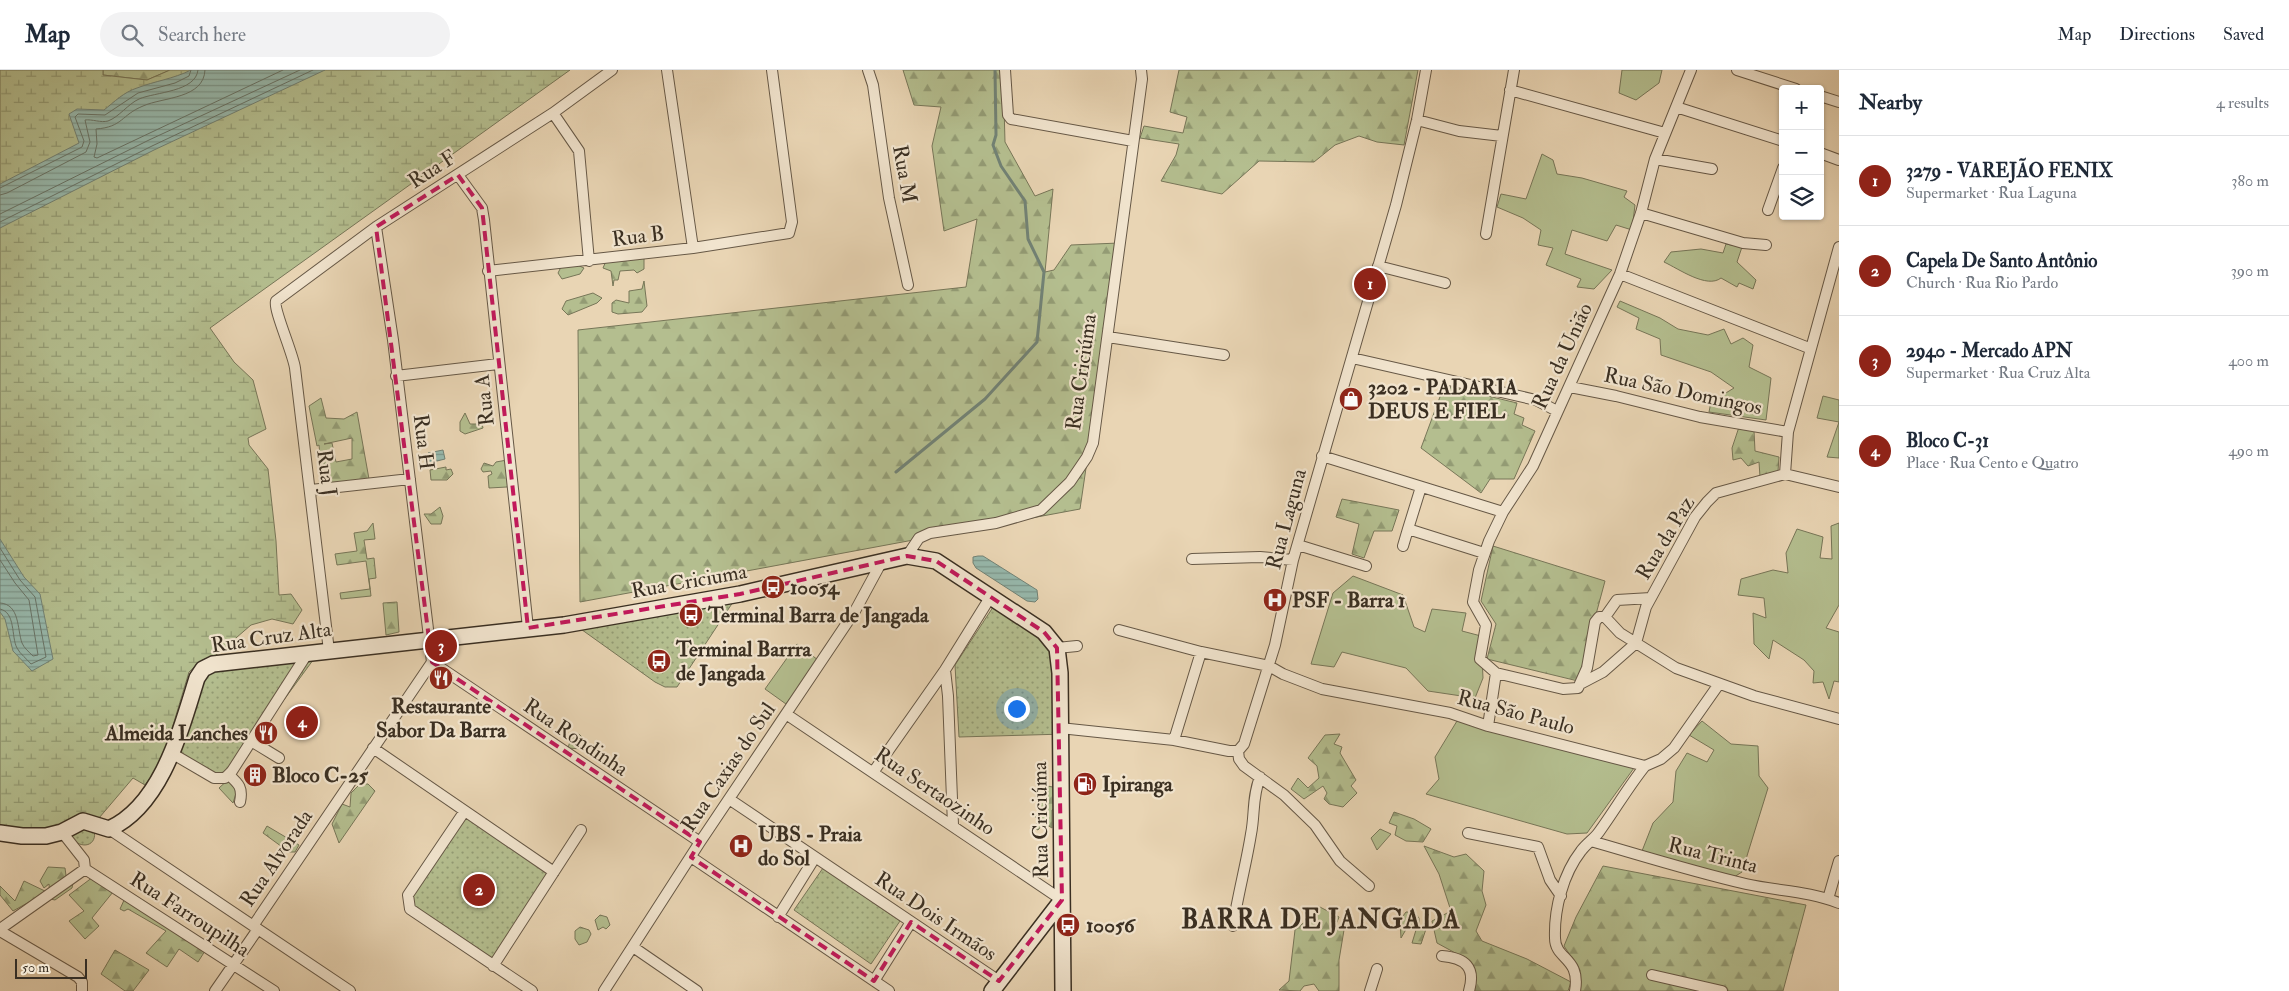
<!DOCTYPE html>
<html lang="en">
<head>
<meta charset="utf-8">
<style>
	body { margin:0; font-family:"IM FELL Double Pica",serif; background:#f2f2f3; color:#1f2937 }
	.controls { position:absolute; right:15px; top:15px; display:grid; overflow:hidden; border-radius:5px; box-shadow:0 1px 4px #0004 }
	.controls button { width:45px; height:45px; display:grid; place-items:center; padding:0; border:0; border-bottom:1px solid #e0e1e3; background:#fff; color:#1f2937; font:25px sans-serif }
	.scale { position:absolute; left:15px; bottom:12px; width:72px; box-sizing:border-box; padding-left:5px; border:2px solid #3a2f22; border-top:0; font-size:14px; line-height:18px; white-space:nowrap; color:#3a2f22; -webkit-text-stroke:4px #f1e4ce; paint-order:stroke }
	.you { position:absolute; left:1016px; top:638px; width:18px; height:18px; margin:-12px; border:4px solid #fff; border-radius:50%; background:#1a73e8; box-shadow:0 0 0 8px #1a73e833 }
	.badge { display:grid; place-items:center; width:32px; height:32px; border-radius:50%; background:#8f2418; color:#fff; font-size:16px; font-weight:700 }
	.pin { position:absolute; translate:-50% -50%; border:2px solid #fff; box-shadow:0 1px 5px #0006 }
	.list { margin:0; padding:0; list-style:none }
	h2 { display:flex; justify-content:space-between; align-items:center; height:65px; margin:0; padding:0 20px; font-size:21px }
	h2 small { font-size:16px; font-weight:400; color:#747a83 }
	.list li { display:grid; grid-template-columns:32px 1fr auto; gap:15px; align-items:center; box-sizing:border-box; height:90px; padding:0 20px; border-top:1px solid #e0e1e3 }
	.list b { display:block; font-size:19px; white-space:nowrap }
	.list p { margin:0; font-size:16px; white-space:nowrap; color:#747a83 }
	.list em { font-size:16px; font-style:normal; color:#747a83 }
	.icon { flex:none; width:28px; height:28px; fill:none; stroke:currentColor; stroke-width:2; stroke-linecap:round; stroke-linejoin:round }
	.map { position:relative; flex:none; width:1839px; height:921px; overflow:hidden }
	header { display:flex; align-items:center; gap:30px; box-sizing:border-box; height:70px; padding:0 25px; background:#fff; border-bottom:1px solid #e0e1e3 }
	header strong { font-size:24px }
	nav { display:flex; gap:28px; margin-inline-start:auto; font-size:18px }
	.search { width:350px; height:45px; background:#f2f2f3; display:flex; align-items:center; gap:12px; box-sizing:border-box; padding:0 18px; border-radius:28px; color:#747a83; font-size:19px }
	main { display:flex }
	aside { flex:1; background:#fff }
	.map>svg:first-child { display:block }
	.green { fill:#b4be8f; stroke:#777658 }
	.forest { fill:url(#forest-firs); stroke:#777658; fill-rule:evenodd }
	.wetland { fill:url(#wetland-marsh); stroke:#777658 }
	.park { fill:url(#park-dots); stroke:#777658 }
	.water { fill:url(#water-rules); stroke:#728275 }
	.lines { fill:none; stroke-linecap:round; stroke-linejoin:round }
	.shore { stroke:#687468; stroke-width:1 }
	.stream { stroke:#728275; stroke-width:3 }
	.street-casing { stroke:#665846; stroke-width:12 }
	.secondary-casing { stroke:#3a2f22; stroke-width:18 }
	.street { stroke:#f1e4ce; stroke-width:10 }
	.secondary { stroke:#f1e4ce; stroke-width:15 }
	.marked { fill:none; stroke:#c2185b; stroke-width:4; stroke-dasharray:10 6; stroke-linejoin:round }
	.labels { text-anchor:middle; stroke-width:4.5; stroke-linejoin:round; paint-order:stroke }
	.street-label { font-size:21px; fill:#3a2f22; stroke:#f1e4ce }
	.poi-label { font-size:21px; font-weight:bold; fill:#3a2f22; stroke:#f1e4ce; text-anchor:start }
	.district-label { font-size:26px; font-weight:bold; letter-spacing:1px; fill:#3a2f22; stroke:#f1e4ce }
</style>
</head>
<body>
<header>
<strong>Map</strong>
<div class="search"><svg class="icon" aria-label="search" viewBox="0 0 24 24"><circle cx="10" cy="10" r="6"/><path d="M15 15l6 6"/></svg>Search here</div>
<nav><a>Map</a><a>Directions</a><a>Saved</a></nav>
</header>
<main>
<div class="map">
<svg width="1839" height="921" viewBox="0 0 1839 921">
	<defs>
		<pattern id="forest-firs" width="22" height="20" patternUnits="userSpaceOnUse" patternTransform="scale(1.25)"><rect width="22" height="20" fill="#b4be8f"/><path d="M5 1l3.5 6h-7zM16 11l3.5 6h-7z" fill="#939b74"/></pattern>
		<pattern id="wetland-marsh" width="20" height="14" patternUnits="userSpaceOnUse" patternTransform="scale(1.25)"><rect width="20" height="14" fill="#b4be8f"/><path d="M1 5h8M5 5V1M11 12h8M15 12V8" fill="none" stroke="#939b74"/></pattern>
		<pattern id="park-dots" width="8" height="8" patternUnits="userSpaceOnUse" patternTransform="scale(1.25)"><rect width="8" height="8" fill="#b4be8f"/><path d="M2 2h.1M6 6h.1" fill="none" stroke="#939b74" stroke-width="1.8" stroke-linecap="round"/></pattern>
		<pattern id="water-rules" width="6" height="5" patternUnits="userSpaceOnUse" patternTransform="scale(1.25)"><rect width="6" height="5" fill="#97b9ad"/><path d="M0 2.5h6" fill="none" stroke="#7c978c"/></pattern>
	</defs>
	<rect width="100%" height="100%" fill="#e9d5b4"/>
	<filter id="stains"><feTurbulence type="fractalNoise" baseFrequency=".004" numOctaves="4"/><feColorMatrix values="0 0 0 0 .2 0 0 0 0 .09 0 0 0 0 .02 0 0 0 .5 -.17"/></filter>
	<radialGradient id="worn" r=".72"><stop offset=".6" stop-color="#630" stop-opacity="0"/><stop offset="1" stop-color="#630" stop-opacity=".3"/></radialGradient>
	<!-- green -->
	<path class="green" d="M1622,0H1662L1659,13L1636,30L1619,23Z
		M1542,84L1553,90L1557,104L1582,108L1627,121L1624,127L1635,135L1632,160L1616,155L1607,171L1572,160L1565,184L1612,200L1594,219L1577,217L1581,209L1546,195L1553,178L1538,175L1541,160L1523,148L1497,137L1501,124L1526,129Z
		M1726,174L1742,177L1737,192L1756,210L1753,219L1739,213L1737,217L1721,208C1707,219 1679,199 1664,192L1671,182L1701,179L1723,183Z
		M1620,231L1660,248L1678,259L1708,265L1724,259L1731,274L1743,268L1753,275L1749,297L1771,308L1766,350L1709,342L1711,332L1734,318L1711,302L1661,285L1660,269L1636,259L1639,248L1617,237Z
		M1823,326L1839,330V388L1827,387L1839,352L1817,348Z
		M1839,453V535L1826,558L1839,562V612L1834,611L1829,629L1823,612L1813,613L1814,601L1804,590L1773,570L1769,589L1754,574L1753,543L1766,548L1764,528L1738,525L1741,509L1773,500L1788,503L1786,483L1797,459L1823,467L1820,488L1832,489L1831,456Z
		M1353,506L1403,525L1414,557L1425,562L1432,539L1466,543L1462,561L1481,566L1483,608L1475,628L1428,621L1406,598L1342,582L1334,597L1311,594L1333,523Z
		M797,574L818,590L786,634L765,619Z
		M1457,651L1634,698L1587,763L1567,764L1426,724L1439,709L1435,687Z
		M1702,651L1731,674L1758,676L1759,706L1768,718L1742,802L1734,807L1642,781L1653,753L1673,732L1676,701L1687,683L1707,692L1714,680L1689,665Z"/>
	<!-- forest -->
	<path class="forest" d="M103,0H170L147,10L103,5Z
		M903,0H1003L1005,72L1035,126L1053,119L1045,202L1054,200L1071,175L1119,173L1080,439L580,532L578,260L966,217L977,149L944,161L932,76L941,37L914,35Z
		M1179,0H1418L1404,75L1377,72L1359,66L1335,75L1314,92L1259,91L1222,124L1161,111L1176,85L1179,74L1140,68L1144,56L1183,63L1187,47L1170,42Z
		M644,187V199L637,203L634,200L620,201L618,210H614L613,216L611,201L603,198L606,191Z
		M575,194L584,198L580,204L562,209L558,203L562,195Z
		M644,211L647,236L642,242L618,244L612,242V233L616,230L629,233V221L642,219Z
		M593,223L602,228L597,233L568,245L562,239L566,231Z
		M1434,313L1517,333L1514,344L1524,348L1522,355L1535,361L1514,409H1490L1481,423L1421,378L1444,316Z
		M321,328L326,348L344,349L357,342L369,409L323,416L319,375L317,376L309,336ZM352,368V389L336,392L332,373L324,374Z
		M465,343L470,354H482L483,358L465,364L460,361V352Z
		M1739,357L1754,361L1755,381L1779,387L1778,401L1760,407L1759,392L1748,396L1741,388L1733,390L1732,378Z
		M507,390L510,409L507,417L489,418L488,406L492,404L491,401L483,402L481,399L484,393L493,396L496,392Z
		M446,397V400L451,399L453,404L447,410H431L430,400Z
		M1342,429L1399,440L1392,461H1374L1364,488L1352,484L1359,454L1336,447Z
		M440,437L443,446L441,454H431L424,444H431Z
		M373,453L375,469L364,470L367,489L374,488L376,508L369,509L371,526L341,529L340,523L370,519L366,491L337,495L335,484L357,481L354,463L367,461Z
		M1493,476L1605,511L1578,611L1487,589L1496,554L1481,531Z
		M397,532L399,562L386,565L383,533Z
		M579,664L586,671L581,679L568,678L571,668Z
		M1340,664L1334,674L1342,677L1340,683L1356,710L1351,716L1357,723L1343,737L1329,734L1324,729L1327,723L1323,716L1304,729L1291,719L1298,708L1308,718L1319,708L1317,696L1308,688L1325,665Z
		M229,709L237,720L233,733L219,718Z
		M360,714H368L375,721L339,773L332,754L342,734L350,737L351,723Z
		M1042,715L1058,718L1059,737L1052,740V758L1044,753L1038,760L1034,758L1039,750L1033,745L1039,741L1040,734L1036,726Z
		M1394,742L1414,749L1431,759L1423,772L1406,771L1395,765L1397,756L1389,753Z
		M267,756L299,775L295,782H289L263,763Z
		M1380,759L1391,764L1377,780L1371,768Z
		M1424,776L1454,787L1466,784L1484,801L1482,821L1486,835L1476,861L1482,871L1527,889L1571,912L1568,921H1470V891L1437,873L1432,851L1451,841L1439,804Z
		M1603,796L1806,835L1783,921H1578L1580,900L1564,876L1576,847Z
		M48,797L65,798L67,813H73L72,818L55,830L50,829L49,814L44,818L40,811Z
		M93,807L113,822L92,848L99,856L85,869L69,851L84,841L69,825Z
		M24,811L47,822L13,841L0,825V816L15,831Z
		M125,828L210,873L198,892L179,879L167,897L146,883L166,861L128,839L124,841L120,839Z
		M1318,836L1339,847L1335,857L1344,860L1339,890V921H1319L1314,914L1304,916L1300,921L1279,920L1289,911L1295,860L1313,845Z
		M1406,842H1414L1419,848V858L1426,859L1421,874L1412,873L1416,860L1408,856L1401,868L1400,850Z
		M600,845L607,847L610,855L606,859L603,857L598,860L595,850Z
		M580,857L589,860L591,864L587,872L579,875L575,869V861Z
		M115,880L149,900L133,921H125L101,904Z"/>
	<!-- wetland -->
	<path class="wetland" d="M0,0H103V5L147,10L170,0H570L210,258L234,292L253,310L266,359L248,368L249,375L268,399L276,471L279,525L291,524L302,540L293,554L272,549L251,555L215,586L202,590L189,602L162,692L145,715L133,708L99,748L48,761L0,759Z"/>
	<!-- park -->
	<path class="park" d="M999,528L1059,572L1065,664L959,667L955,595Z
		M735,529L677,617H665L655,612L578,557Z
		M316,586L223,713L174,684L202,602Z
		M464,742L554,802L493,896L410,839L407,830Z
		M75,757L94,760C98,776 81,780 72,768Z
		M823,798L900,851L871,894L794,840Z"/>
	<!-- water -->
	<path class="water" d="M191,0H325L154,80L0,158V114L79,73L69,44L77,39L104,40C114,32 124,22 137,18C155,11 173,9 191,0Z
		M443,380L445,389L429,393L428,383Z
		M0,469L24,507L40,524L53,589L32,601L13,581L5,549L0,542Z
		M978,486H983L1037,520L1038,529L1035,532L1027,531L976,498L973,493V487Z"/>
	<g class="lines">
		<!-- shore -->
		<path class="shore" d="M205,0C204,29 163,27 143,36C121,45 123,57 96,59L97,74L94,87L97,88L283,0
			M0,118L82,77L84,71L75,47L78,44L105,45L138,23L175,13L189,6L191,0
			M0,125L7,123L86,82L90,72L85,50C92,49 101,53 108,51C119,47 128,34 139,29C155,22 196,22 198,0
			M0,144L149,70L300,0
			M0,152L152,76L313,0
			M0,478L20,510L35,527L46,587L31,594C27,589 20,584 17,578C11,567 16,542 0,539
			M0,490L15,513L29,530L38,585L33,586C29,582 24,578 22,573C17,559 20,534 0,533"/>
		<!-- stream -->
		<path class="stream" d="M896,402L985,329L1037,272L1044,202L1028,169L1025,131L1001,96L993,75L996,65L995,0"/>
		<!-- street casing -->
		<g class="street-casing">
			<path id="street" d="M667,0L693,178
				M868,0L873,15L889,128L908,215
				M1005,0L1008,45L1011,49L1133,71
				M1737,0L1796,19
				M1510,20L1665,63
				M1820,26L1839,32
				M1676,37L1783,71
				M553,43L579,81L589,191
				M1417,50L1459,61L1502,66
				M1820,83L1839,90
				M1655,89L1712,99
				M458,105L482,138L484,150L528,558
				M1768,140L1783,98
				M1641,143L1743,173L1766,175
				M376,157L393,270L432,592
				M1486,164L1514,0
				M1378,196L1445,213
				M488,201L693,178L789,163L792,152L772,0
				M1620,204L1809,278
				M1108,267L1224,285
				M1352,288L1536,330L1557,341
				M396,306L498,294
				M1570,317L1616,326L1700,347L1788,362
				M1322,386L1503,442
				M1785,404L1788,362L1839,177
				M311,420L410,409
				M1408,459L1421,417
				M1298,475L1366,496
				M1403,476L1408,459L1484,483
				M907,486L919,468L930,463L996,453L1041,440L1070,412L1087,387L1093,373L1142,9L1141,0
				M1192,489L1260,487L1293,490
				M1605,547L1617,530L1651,528
				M1119,560L1201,582L1269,596L1283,604L1322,619L1450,643L1488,656L1645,696L1661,689L1674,678L1719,614
				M1636,573L1646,537L1695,447L1707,432L1716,423L1785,404L1839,417
				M1057,578L1077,576
				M329,581L295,298C293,283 273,239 276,231L376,157L553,43L612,0
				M432,592L700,772
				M945,600L948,626L953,755
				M1496,603L1563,619L1578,618L1587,598L1595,552L1599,547H1605L1620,563L1676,598L1754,626L1839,649
				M1582,613L1603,602L1636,573
				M786,644L1062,830
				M1488,656L1496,603L1480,589L1486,555L1473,532L1479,500L1489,471L1503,442L1533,396L1620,204L1641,143L1655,89L1691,0
				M1060,658L1174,670L1229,681H1238L1244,674L1275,575L1293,490L1396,135L1417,50L1426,0
				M1174,670L1201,582
				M251,671L279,688
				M373,678L554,802
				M1238,681L1239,689L1244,696L1284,725L1315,755L1340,791L1369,816
				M173,684L214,708H225L232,701L307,584
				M874,701L945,600L991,526
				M229,705C239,714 243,718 240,732
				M729,729L999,911
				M464,742L408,825L410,839L532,921
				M109,759L350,921
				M1468,763L1538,777L1550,810L1561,826
				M1591,771C1643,786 1694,802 1746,814C1777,821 1809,821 1839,833
				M691,787L889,921
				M85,799L274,921
				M1828,829L1839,791
				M778,847L814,789
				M253,856L432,592
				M1233,856C1238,824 1246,795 1251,764C1255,744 1252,727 1260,707
				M0,859L85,799L84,790L62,762
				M0,861L78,907L82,912V921
				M633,877L697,921
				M1442,886C1465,888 1476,897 1469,921
				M493,896L581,760
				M1652,905L1722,921
				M874,911L911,852
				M215,921L258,859
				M604,921L700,772L855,541L881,493
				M1370,921L1377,899
				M1575,921C1581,887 1555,890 1555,868C1554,839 1563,804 1581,781C1586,774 1594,769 1599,762C1615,740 1628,717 1645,696"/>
		</g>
		<!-- secondary casing -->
		<g class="secondary-casing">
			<path id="secondary" d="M0,763L22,766H46L62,762L83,751L109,759C162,735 181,659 197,608L203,599L213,594L564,555L740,524L907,486L936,491L1044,562L1057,578L1060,603L1063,921
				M992,921L1062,830"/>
		</g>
		<!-- street -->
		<use href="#street" class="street"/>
		<!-- secondary -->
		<use href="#secondary" class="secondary"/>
	</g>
	<!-- marked area -->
	<path class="marked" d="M458,105L482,138L528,558L740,524L907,486L936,491L1044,562L1057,578L1062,830L999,911L911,852L874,911L691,787L700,772L432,592L376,157Z"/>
	<!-- icons -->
	<defs>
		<g id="shop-disc" transform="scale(1.25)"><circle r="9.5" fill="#8f2418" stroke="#f1e4ce"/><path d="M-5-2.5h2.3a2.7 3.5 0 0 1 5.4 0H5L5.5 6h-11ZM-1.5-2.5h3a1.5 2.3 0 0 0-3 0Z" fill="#fff"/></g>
		<g id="bus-disc" transform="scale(1.25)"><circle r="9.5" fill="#8f2418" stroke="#f1e4ce"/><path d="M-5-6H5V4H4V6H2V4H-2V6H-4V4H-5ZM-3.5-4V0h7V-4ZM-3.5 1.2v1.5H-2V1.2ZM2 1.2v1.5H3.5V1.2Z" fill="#fff"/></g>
		<g id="hospital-disc" transform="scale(1.25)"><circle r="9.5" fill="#8f2418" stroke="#f1e4ce"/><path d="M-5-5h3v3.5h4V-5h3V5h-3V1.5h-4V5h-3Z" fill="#fff"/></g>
		<g id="restaurant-disc" transform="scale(1.25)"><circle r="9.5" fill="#8f2418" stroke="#f1e4ce"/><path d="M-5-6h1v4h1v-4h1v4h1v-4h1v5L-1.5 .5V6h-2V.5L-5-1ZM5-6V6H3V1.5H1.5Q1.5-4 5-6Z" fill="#fff"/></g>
		<g id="building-disc" transform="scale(1.25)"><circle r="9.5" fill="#8f2418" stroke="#f1e4ce"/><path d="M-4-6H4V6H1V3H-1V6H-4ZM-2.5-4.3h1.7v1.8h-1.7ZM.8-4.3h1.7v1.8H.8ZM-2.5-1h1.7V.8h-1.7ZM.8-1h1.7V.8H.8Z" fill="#fff"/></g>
		<g id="fuel-disc" transform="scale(1.25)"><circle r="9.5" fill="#8f2418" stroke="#f1e4ce"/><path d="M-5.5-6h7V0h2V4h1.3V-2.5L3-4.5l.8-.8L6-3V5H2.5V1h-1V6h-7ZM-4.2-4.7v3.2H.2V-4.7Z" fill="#fff"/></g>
	</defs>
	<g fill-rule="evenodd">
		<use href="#shop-disc" x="1351" y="329"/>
		<use href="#bus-disc" x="773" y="517"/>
		<use href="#hospital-disc" x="1275" y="530"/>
		<use href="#bus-disc" x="691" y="545"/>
		<use href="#bus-disc" x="659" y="591"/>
		<use href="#restaurant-disc" x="441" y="608"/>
		<use href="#restaurant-disc" x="266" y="663"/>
		<use href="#building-disc" x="255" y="705"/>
		<use href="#fuel-disc" x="1085" y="714"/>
		<use href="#hospital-disc" x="741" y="776"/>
		<use href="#bus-disc" x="1068" y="855"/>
	</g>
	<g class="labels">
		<!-- street labels -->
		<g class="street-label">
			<text transform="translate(432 99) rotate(-33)" y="7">Rua F</text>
			<text transform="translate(905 104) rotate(80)" y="7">Rua M</text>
			<text transform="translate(638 166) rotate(-7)" y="7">Rua B</text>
			<text transform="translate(1562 286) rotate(-65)" y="7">Rua da União</text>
			<text transform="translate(1081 302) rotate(-82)" y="7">Rua Criciúma</text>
			<text transform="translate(1683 321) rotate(12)" y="7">Rua São Domingos</text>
			<text transform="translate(484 330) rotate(-96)" y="7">Rua A</text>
			<text transform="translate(424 372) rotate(83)" y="7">Rua H</text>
			<text transform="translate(327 403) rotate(83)" y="7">Rua J</text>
			<text transform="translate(1286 449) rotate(-75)" y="7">Rua Laguna</text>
			<text transform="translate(1665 468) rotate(-59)" y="7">Rua da Paz</text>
			<text transform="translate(689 511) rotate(-10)" y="7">Rua Criciuma</text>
			<text transform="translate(271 567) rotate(-8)" y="7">Rua Cruz Alta</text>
			<text transform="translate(1516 642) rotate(15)" y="7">Rua São Paulo</text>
			<text transform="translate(576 667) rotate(34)" y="7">Rua Rondinha</text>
			<text transform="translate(728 697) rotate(-56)" y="7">Rua Caxias do Sul</text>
			<text transform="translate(935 721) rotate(34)" y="7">Rua Sertaozinho</text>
			<text transform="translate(1040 750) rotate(-91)" y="7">Rua Criciúma</text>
			<text transform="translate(1713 785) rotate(14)" y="7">Rua Trinta</text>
			<text transform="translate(276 788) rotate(-56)" y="7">Rua Alvorada</text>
			<text transform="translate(190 844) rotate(33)" y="7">Rua Farroupilha</text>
			<text transform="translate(936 846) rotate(34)" y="7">Rua Dois Irmãos</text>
		</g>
		<!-- poi labels -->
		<g class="poi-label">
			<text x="1368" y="324">3202 - PADARIA<tspan x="1368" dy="24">DEUS E FIEL</tspan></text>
			<text x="790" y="524">10054</text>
			<text x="1292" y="537">PSF - Barra 1</text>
			<text x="708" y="552">Terminal Barra de Jangada</text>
			<text x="676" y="586">Terminal Barrra<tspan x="676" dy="24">de Jangada</tspan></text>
			<text x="441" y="643" text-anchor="middle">Restaurante<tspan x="441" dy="24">Sabor Da Barra</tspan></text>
			<text x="248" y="670" text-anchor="end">Almeida Lanches</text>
			<text x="272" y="712">Bloco C-25</text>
			<text x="1102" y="721">Ipiranga</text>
			<text x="758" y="771">UBS - Praia<tspan x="758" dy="24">do Sol</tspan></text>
			<text x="1086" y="862">10056</text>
		</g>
		<!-- district labels -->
		<g class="district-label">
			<text x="1321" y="858">BARRA DE JANGADA</text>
		</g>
	</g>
	<rect width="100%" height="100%" filter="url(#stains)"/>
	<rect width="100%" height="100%" fill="url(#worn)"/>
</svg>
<div class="controls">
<button>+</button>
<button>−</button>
<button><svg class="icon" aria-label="layers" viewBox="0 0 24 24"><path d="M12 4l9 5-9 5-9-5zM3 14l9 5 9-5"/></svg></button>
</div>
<div class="scale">50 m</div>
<div class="you"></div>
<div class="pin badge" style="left:1370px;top:214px">1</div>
<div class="pin badge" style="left:479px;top:820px">2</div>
<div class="pin badge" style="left:441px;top:576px">3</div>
<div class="pin badge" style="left:302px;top:652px">4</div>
</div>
<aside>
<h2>Nearby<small>4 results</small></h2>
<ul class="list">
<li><span class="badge">1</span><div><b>3279 - VAREJÃO FENIX</b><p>Supermarket · Rua Laguna</p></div><em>380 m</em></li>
<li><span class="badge">2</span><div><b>Capela De Santo Antônio</b><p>Church · Rua Rio Pardo</p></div><em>390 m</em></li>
<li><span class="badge">3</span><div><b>2940 - Mercado APN</b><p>Supermarket · Rua Cruz Alta</p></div><em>400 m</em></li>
<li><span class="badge">4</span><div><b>Bloco C-31</b><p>Place · Rua Cento e Quatro</p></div><em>490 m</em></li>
</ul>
</aside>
</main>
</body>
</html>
